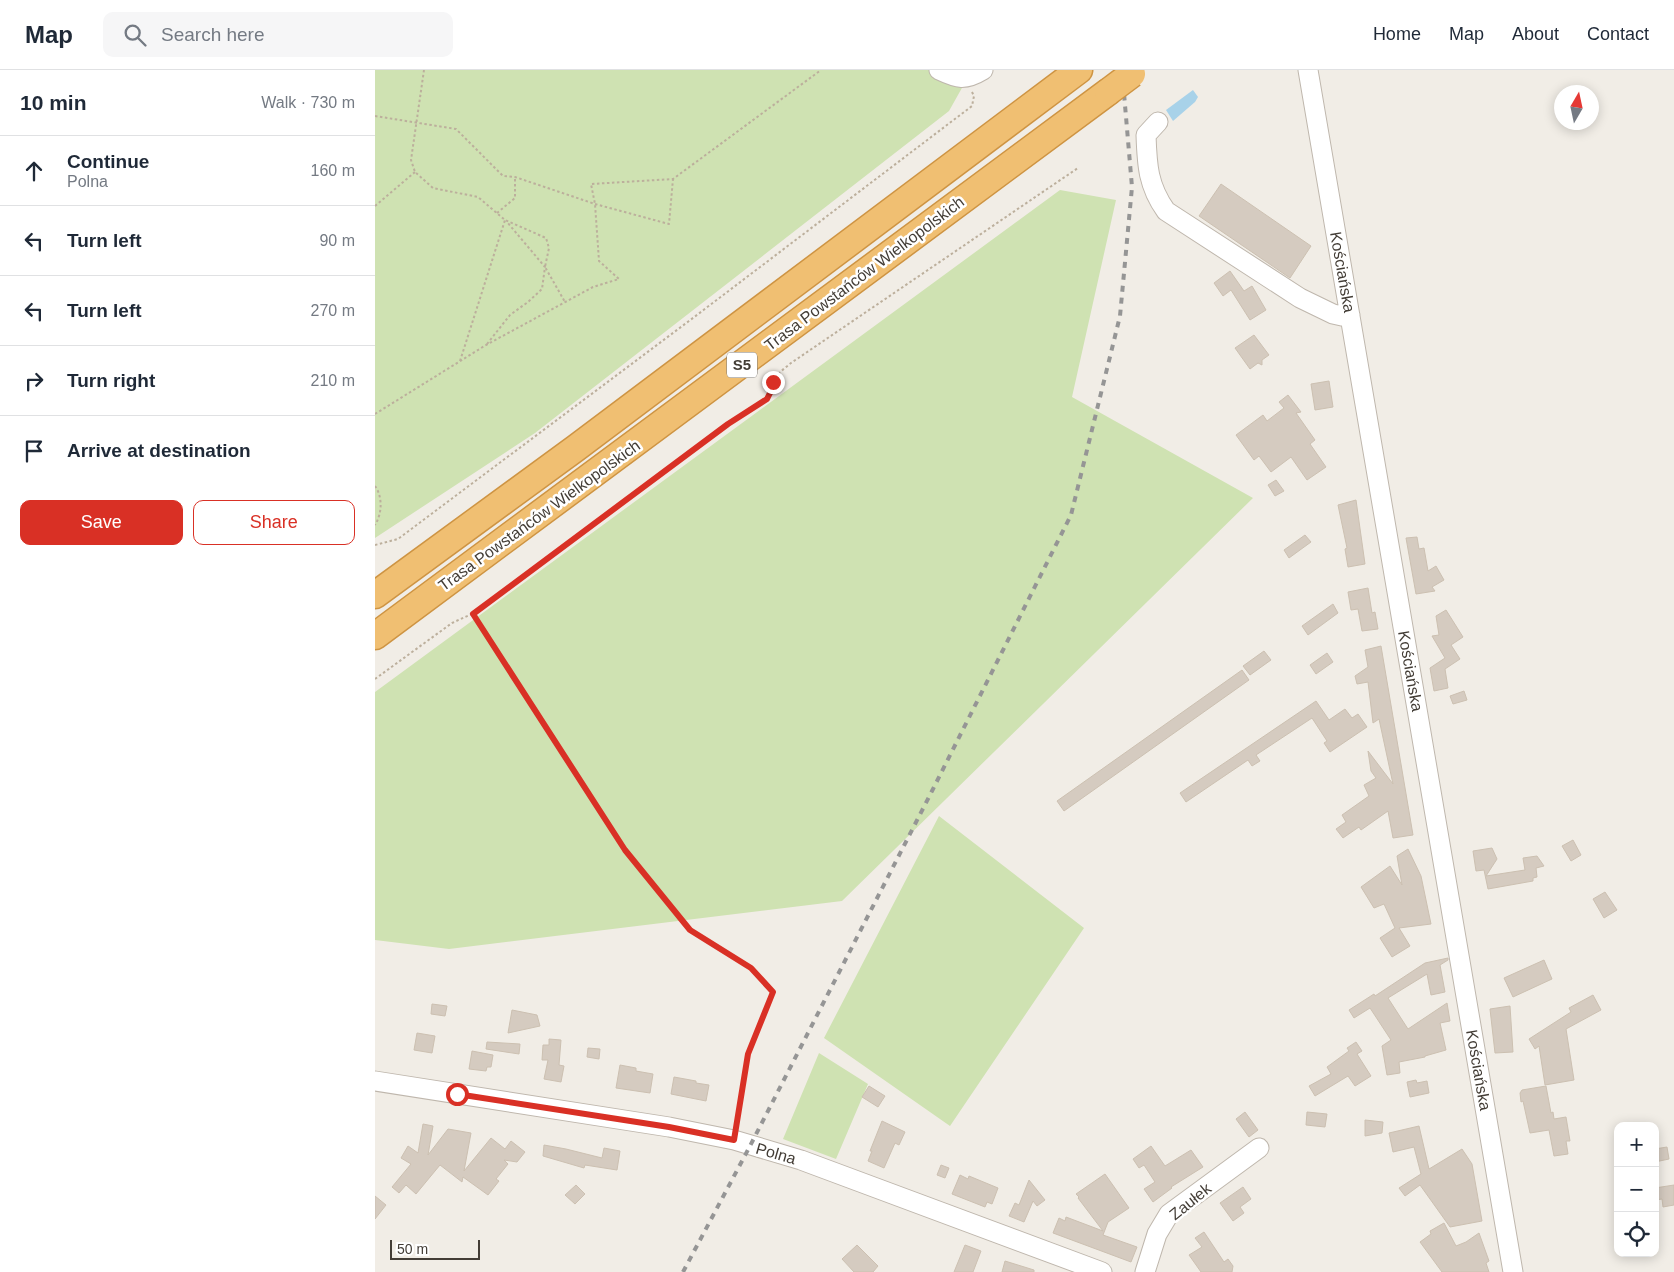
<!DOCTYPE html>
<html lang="en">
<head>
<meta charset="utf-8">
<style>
	body { margin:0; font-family:Arial,sans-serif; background:#f6f6f7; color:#1f2937 }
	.controls { position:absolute; right:15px; bottom:15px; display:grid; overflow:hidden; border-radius:10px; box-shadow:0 2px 12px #0003 }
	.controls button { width:45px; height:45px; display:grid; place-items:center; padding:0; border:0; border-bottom:1px solid #e0e1e3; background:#fff; color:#1f2937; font:25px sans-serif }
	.compass { position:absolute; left:1179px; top:15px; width:45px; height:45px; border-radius:50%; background:#fff; box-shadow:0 2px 12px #0003; rotate:9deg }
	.scale { position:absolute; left:15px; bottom:12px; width:90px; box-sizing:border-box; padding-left:5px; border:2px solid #433d36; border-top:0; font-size:14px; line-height:18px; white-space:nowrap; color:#433d36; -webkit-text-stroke:4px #fff; paint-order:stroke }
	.stop { position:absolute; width:15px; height:15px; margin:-11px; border:4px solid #d93025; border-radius:50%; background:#fff }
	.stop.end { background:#d93025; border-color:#fff; box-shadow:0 1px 5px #0008 }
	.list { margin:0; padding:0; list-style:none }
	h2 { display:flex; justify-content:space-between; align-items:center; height:65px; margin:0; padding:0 20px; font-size:21px }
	h2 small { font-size:16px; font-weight:400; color:#747a83 }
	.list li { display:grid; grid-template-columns:32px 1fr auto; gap:15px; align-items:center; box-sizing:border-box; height:70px; padding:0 20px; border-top:1px solid #e0e1e3 }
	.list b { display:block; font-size:19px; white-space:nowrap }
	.list p { margin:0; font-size:16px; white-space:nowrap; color:#747a83 }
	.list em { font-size:16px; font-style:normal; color:#747a83 }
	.actions { display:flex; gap:10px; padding:15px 20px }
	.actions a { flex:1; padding:11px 0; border:1px solid #d93025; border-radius:10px; text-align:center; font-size:18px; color:#d93025 }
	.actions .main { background:#d93025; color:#fff }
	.icon { flex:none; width:28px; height:28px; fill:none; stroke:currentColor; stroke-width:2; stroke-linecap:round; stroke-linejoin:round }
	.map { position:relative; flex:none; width:1299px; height:1202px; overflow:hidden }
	header { display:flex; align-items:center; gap:30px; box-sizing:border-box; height:70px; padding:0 25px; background:#fff; border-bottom:1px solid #e0e1e3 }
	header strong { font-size:24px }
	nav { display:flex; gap:28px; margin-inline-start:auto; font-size:18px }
	.search { width:350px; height:45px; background:#f6f6f7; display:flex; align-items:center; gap:12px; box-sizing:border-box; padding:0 18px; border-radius:10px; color:#747a83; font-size:19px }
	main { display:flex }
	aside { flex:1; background:#fff }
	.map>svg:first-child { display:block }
	.green { fill:#cfe2b2 }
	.water { fill:#a8d2e9 }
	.building { fill:#d5cbc0; stroke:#ccc0b1 }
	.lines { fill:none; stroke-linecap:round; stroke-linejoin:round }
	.minor-casing { stroke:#bfb7ad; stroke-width:21 }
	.highway-casing { stroke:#ce9443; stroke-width:29 }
	.path { stroke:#bcaf9c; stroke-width:2; stroke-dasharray:2.5 2.5; stroke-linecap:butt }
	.minor { stroke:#fff; stroke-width:19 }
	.highway { stroke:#f0bf72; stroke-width:26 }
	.rail { stroke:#959595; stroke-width:4; stroke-dasharray:6 6; stroke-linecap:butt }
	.highway-bridge-casing { stroke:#ce9443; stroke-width:29; stroke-linecap:butt }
	.highway-bridge { stroke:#f0bf72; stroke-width:26 }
	.route { stroke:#d93025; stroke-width:6 }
	.labels { text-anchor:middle; stroke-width:5; stroke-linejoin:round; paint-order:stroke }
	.shield { fill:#fff; stroke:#7b7772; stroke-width:1 }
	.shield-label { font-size:15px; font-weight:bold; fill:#433d36 }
	.street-label { font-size:16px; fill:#433d36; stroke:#fff }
</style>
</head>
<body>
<header>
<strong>Map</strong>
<div class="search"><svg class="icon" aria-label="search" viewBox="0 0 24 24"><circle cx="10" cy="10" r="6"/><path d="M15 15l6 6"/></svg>Search here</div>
<nav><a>Home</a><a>Map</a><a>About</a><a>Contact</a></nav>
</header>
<main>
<aside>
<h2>10 min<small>Walk · 730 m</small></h2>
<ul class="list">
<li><svg class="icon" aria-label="ahead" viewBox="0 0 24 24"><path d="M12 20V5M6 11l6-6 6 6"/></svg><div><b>Continue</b><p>Polna</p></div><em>160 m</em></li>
<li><svg class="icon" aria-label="left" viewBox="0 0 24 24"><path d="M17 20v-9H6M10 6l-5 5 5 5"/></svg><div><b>Turn left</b></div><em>90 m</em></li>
<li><svg class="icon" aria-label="left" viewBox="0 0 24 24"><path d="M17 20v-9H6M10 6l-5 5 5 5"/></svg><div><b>Turn left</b></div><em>270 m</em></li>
<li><svg class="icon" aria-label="right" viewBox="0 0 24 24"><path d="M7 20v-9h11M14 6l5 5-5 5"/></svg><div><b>Turn right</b></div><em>210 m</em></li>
<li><svg class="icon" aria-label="arrive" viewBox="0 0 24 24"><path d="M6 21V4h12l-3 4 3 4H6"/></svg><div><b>Arrive at destination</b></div></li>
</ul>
<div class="actions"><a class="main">Save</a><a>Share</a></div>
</aside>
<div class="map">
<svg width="1299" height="1202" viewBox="0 0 1299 1202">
	<rect width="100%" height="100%" fill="#f1ede6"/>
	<!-- green -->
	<path class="green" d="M0,0H597L574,41L160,363L0,468Z
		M685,120L741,130L697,327L878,428L467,831L74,879L0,870V622Z
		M564,746L709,858L575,1056L449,968Z
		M444,983L493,1014L461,1089L408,1069Z"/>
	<!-- water -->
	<path class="water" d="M818,20L823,27L820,32L798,51L791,40Z"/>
	<!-- building -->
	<path class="building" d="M846,114L936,176L915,208L824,146Z
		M855,201L869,221L877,216L891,240L875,250L856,220L848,226L839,213Z
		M879,265L894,285L887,290V295L883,293L875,299L860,278Z
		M954,311L958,337L940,340L936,314Z
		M913,325L926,342L921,343L940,370L935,374L951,397L932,410L916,387L896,402L884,386L879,390L861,365L888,345L892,351L909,338L904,332Z
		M901,410L909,421L900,426L893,415Z
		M981,430L990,494L973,497L970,479L972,478L963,435Z
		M930,465L936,472L914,488L909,480Z
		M1042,467L1044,479L1049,478L1053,501L1061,496L1069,510L1057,517L1060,521L1041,524L1031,468Z
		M993,518L997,543L1000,542L1003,559L987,561L983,539L976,540L973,522Z
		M958,534L963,543L933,565L927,556Z
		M1071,540L1088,567L1076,575L1085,589L1070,599L1073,618L1059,621L1055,598L1070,588L1057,566L1064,565L1061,546Z
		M1006,576L1038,765L1018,768L1013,741L986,760L984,757L968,768L961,759L971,752L967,745L994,726L989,715L1001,708L996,701L993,681L1018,714L1004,649L998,653L993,612L982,614L980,606L993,597L990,580Z
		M889,581L896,590L875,605L868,596Z
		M952,583L958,592L941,604L935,595Z
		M867,600L874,610L689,741L682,731Z
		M1089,621L1092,630L1078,634L1075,626Z
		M941,631L954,650L970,639L977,648L983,644L992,657L955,682L949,673L952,671L937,648L881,685L885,691L877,696L873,690L811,732L805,723Z
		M1198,770L1206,785L1196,791L1187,776Z
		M1117,778L1122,789L1111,806L1150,800L1148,788L1162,786L1169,796L1161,798L1162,807L1158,808V811L1113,819L1109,800L1101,801L1098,781Z
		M1033,779L1046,806L1056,854L1024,858L1035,876L1017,887L1005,868L1020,858L1009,834L999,838L986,817L1015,796L1027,815L1022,786Z
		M1230,822L1242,840L1229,848L1218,829Z
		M1073,888V890L1065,895L1070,922L1056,925L1052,904L1013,928L1033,959L1072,933L1075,951L1065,953L1071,980L1050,986V987L1024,992L1025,1003L1012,1005L1007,976L1016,970L995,938L979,948L974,940L999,924L1000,926L1050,893Z
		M1169,890L1177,909L1138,927L1129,908Z
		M1218,925L1226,940L1191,959L1199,1010L1170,1015L1164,976L1160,979L1154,969L1196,942L1194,938Z
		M57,934L72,936L70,946L56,944Z
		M1135,936L1138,982L1120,983L1115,939Z
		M137,940L162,945L165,956L133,963Z
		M42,963L60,966L57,983L39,980Z
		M174,969L186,970L184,995L189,996L186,1012L169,1009L173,990H167L168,975H174Z
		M112,972L145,974L144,984L111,979Z
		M981,972L987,981L982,984L996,1006L980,1016L973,1006L940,1026L934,1016L956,1004L952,997L974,981L972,978Z
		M213,978L225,979L224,989L212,987Z
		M97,981L118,985L116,997H112L111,1001L94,999Z
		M245,995L261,998V1001L278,1004L275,1023L241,1018Z
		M299,1007L321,1011V1013L334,1015L331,1031L296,1024Z
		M1041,1010L1042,1013L1052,1011L1054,1023L1035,1027L1032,1012Z
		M494,1016L510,1026L503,1037L487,1027Z
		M1171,1016L1176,1043L1178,1042L1179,1049L1191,1047L1195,1071H1191L1193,1084L1179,1086L1174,1060L1155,1063L1148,1031L1146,1032L1145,1023L1147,1020Z
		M870,1042L883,1060L874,1067L861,1049Z
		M932,1042L952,1044L950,1057L931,1055Z
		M990,1050L1008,1052L1007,1063L990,1066Z
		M507,1051L530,1062L524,1075L520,1073L509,1098L493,1091L497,1081H495Z
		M48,1054L58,1056L53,1085L73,1059L96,1063L89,1101L116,1068L130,1079L136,1071L150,1082L142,1092L129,1090L133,1094L121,1109L124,1111L113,1125L88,1107L87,1112L65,1095L41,1124L31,1115L24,1123L17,1117L36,1094L26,1088L33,1076L43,1083Z
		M1044,1056L1054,1099L1087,1079L1097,1094L1107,1151L1075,1157L1045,1115L1030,1126L1024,1118L1046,1104L1039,1077L1018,1082L1014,1063Z
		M169,1075L191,1079L227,1088L229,1078L245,1081L242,1100L210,1095L209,1098L168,1086Z
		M776,1076L790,1096L816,1080L828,1097L796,1117L797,1118L778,1132L769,1119L780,1112L769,1095L764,1098L758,1089Z
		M1292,1077L1294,1089L1280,1092V1079Z
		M566,1095L574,1098L570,1108L562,1105Z
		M730,1104L754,1138L733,1152L728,1165L762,1177L756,1192L678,1163L684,1148L690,1151L691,1147L728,1161L703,1128L704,1127L701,1124Z
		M585,1105L593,1109L594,1106L623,1118L617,1134L612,1132L610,1137L577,1124Z
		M654,1110L670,1130L662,1136L658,1131L649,1152L634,1146L640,1133L644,1135Z
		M201,1115L210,1124L200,1134L190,1125Z
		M1299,1115V1135L1288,1137L1287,1129L1280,1130V1118Z
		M868,1117L876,1129L865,1137L869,1143L858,1151L845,1133Z
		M0,1126L11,1135L0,1149Z
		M1069,1153L1081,1176L1091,1172L1104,1163L1114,1191L1111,1193L1114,1202H1067L1045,1172L1056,1164L1055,1161Z
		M829,1162L849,1192L853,1189L858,1196L857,1202H826L814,1185L827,1177L820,1168Z
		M482,1175L503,1196L498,1202H479L467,1189Z
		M590,1175L606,1181L598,1202H579Z
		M630,1191L659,1200V1202H627Z"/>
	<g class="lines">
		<!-- minor casing -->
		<g class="minor-casing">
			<path id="minor" d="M564,0C583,9 590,11 608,0
				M933,0L1138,1202
				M783,52L771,65C772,95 773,116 791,141L925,228L958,244L967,246L975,245
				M0,1011L294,1057L359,1070L426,1090L727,1202
				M770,1202L782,1164L794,1144L884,1078"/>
		</g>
		<!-- highway casing -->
		<g class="highway-casing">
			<path id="highway" d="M0,525L201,378L704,0
				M0,566L733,22"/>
		</g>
		<!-- path -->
		<path class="path" d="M49,0L36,90L40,102L58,118L103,127L130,150L171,168L174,178L170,197L190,232
			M0,46L81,59L128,106L140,107L220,134L294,154L298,109
			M0,136L40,102
			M122,143L140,128V107
			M112,274L135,245L153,232L167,219L170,197L132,152
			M85,291L130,150
			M0,344L111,275L218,217L244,209L224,191L220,134L216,114L298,109L446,0
			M0,416C8,427 7,444 0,455
			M0,475L23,469L314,251L597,36L599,26L597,22
			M98,544L250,780L315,860L376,899L398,922L373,984L361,1055
			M0,609L77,553L101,542L353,354L392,329C395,323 396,316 399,310C403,303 410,298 416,293L703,98"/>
		<!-- minor -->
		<use href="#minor" class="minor"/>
		<!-- highway -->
		<use href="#highway" class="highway"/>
		<!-- rail -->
		<path class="rail" d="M308,1202L375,1076L557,721L696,445L745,246L757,117L747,0"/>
		<!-- highway-bridge casing -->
		<g class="highway-bridge-casing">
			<path id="highway-bridge" d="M733,22L757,4"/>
		</g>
		<!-- highway-bridge -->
		<use href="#highway-bridge" class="highway-bridge"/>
	</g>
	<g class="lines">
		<!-- route -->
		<path class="route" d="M82,1024L294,1057L359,1070L373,984L398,922L376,898L315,860L250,780L98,544L353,354L392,329L395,323L398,312"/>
	</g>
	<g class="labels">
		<!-- shield labels -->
		<rect class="shield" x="352" y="282.5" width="30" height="25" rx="4"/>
		<g class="shield-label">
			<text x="367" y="300">S5</text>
		</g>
		<!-- street labels -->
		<g class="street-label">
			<text transform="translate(968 202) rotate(80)" y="6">Kościańska</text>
			<text transform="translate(489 203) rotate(-37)" y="6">Trasa Powstańców Wielkopolskich</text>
			<text transform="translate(164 445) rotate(-36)" y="6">Trasa Powstańców Wielkopolskich</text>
			<text transform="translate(1036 601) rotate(80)" y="6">Kościańska</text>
			<text transform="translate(1104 1000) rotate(80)" y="6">Kościańska</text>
			<text transform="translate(401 1083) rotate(16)" y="6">Polna</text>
			<text transform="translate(815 1131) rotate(-39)" y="6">Zaułek</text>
		</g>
	</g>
</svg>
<div class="controls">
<button>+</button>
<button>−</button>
<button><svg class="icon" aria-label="locate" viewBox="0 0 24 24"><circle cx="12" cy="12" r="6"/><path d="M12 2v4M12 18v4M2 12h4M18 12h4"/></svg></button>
</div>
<svg class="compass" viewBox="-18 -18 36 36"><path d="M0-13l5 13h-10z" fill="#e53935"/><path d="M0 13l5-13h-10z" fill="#747a83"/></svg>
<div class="scale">50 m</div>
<div class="stop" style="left:82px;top:1024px"></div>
<div class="stop end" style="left:398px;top:312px"></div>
</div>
</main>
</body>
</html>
